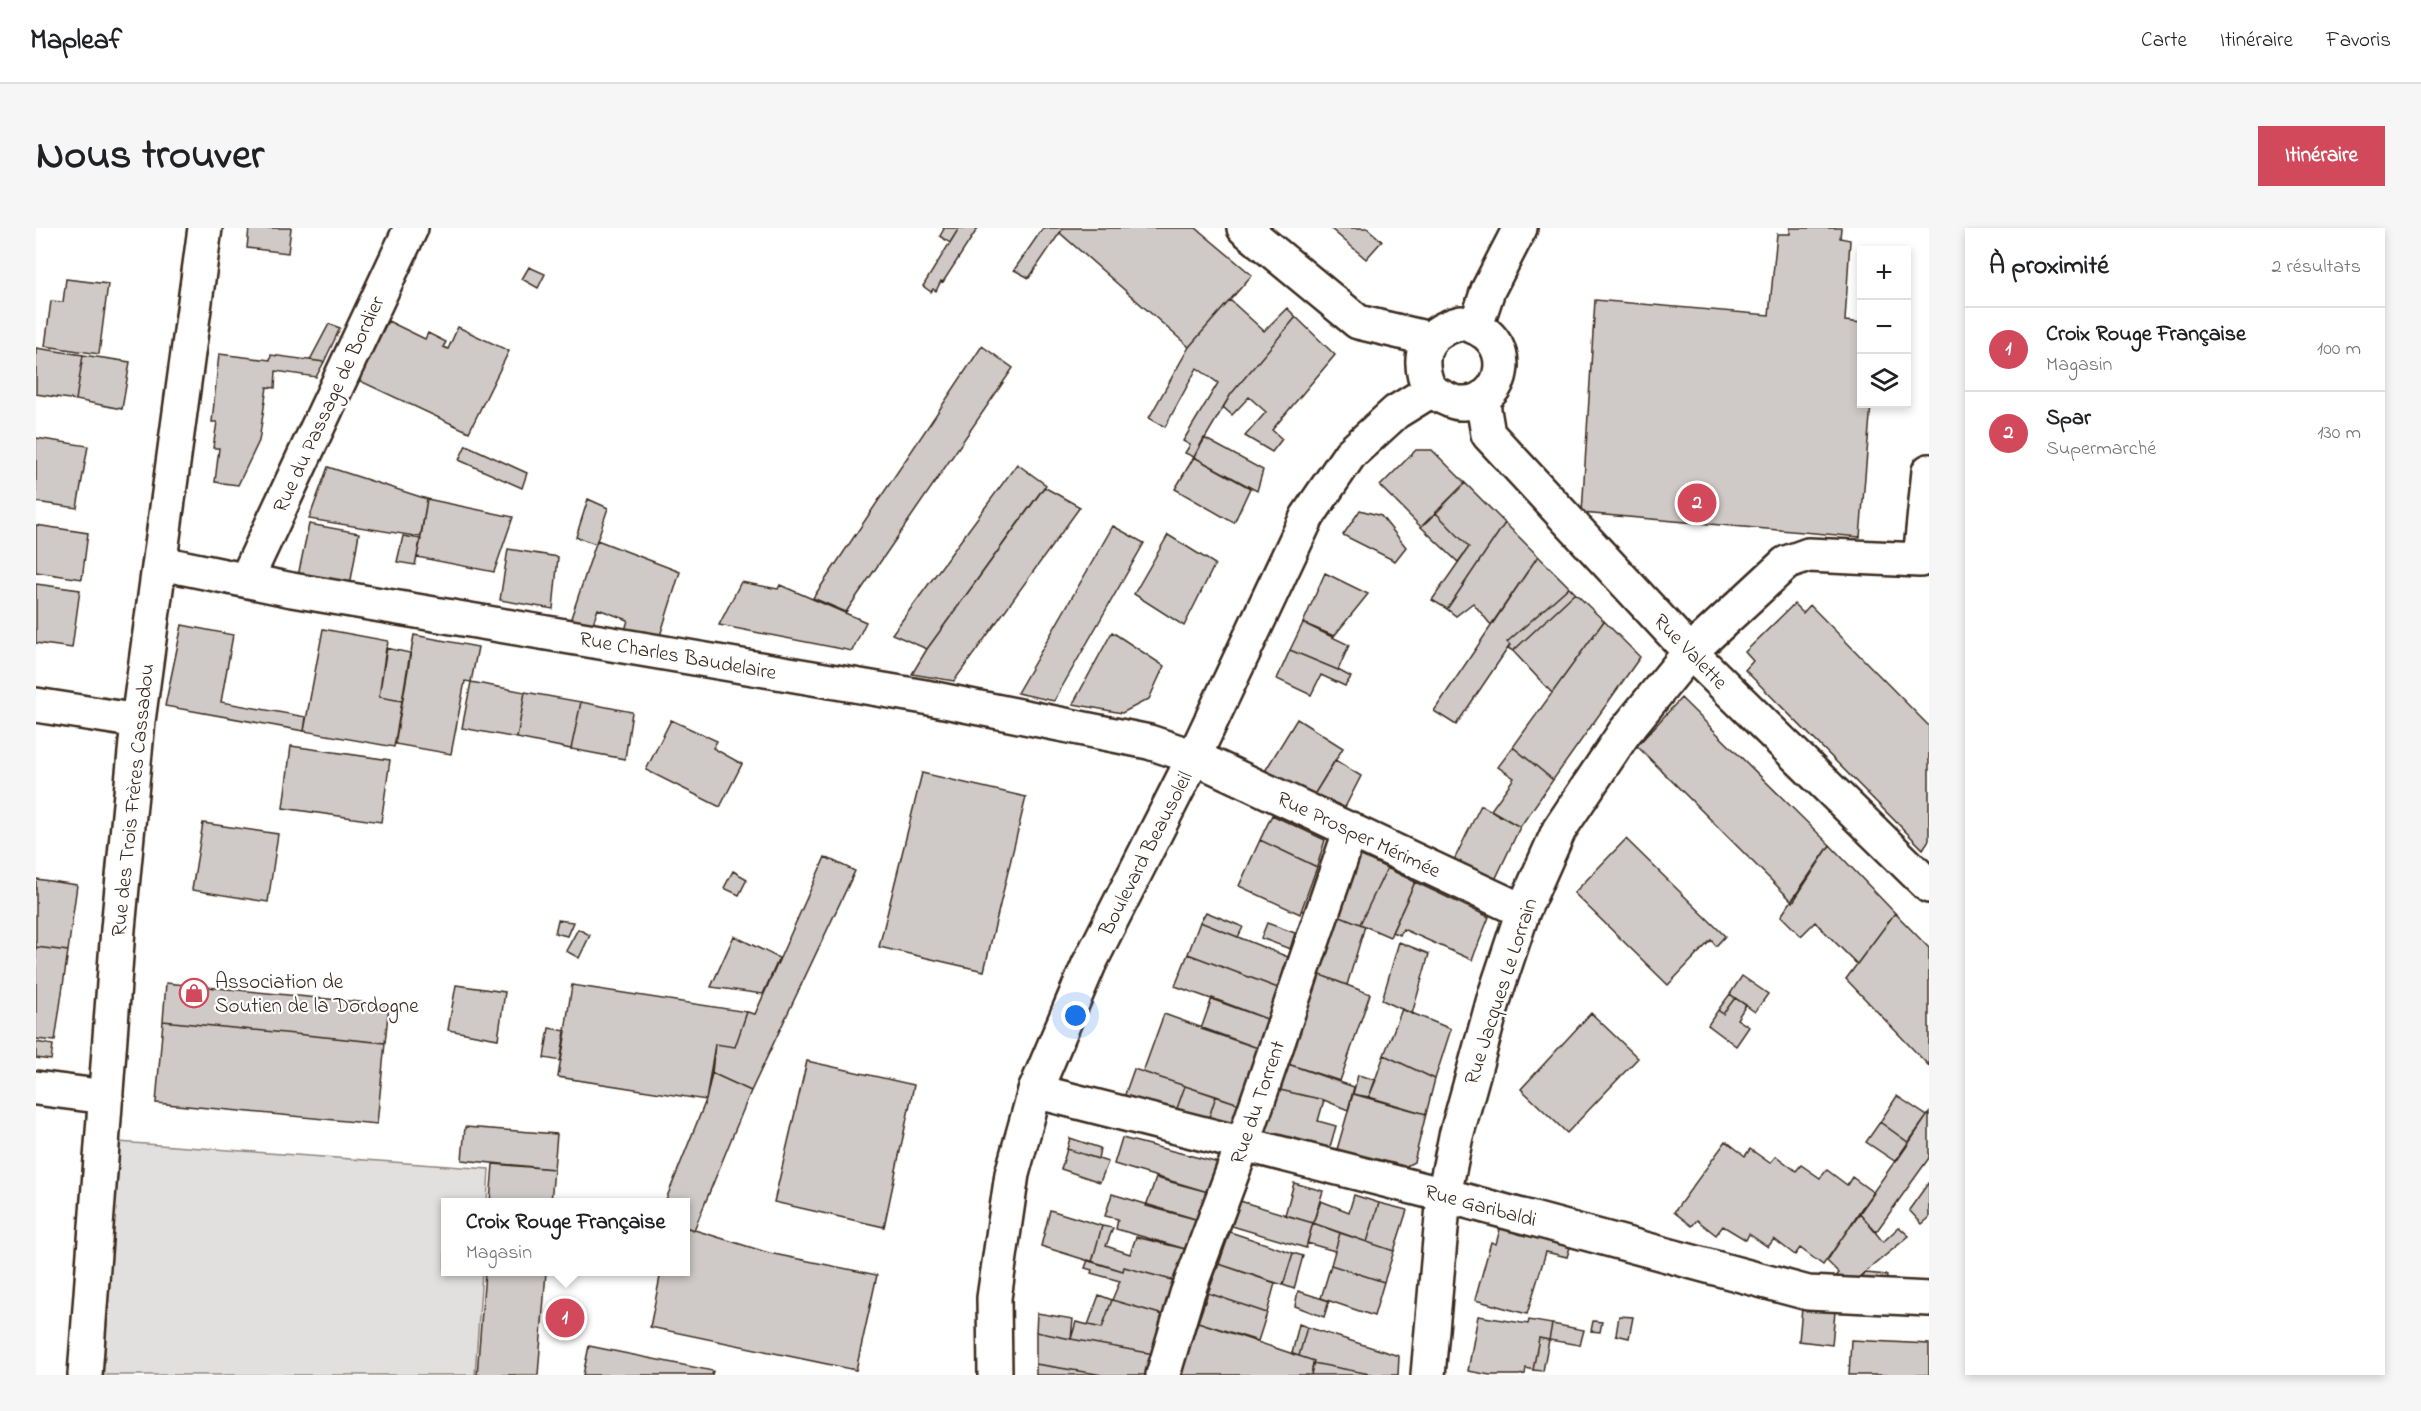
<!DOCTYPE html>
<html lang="fr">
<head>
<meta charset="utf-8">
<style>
	body { margin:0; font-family:"Indie Flower",sans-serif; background:#f6f6f6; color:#202124 }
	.controls { position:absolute; right:18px; top:18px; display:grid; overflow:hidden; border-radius:0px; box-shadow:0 3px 9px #0003 }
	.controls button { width:54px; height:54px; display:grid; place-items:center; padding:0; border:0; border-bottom:2px solid #e0e0e0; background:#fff; color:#202124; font:30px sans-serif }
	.you { position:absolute; left:1040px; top:788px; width:21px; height:21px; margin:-15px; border:4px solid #fff; border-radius:50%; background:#1a73e8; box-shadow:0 0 0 9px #1a73e833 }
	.badge { display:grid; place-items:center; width:39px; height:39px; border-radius:50%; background:#d1495b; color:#fff; font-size:20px; font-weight:700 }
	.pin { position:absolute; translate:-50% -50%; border:3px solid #fff; box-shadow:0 2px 6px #0006 }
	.popup { position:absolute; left:405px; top:970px; width:249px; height:78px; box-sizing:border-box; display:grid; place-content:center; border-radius:0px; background:#fff; filter:drop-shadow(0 2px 4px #0005); font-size:20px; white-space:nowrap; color:#757577 }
	.popup b { font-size:22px; color:#202124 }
	.popup::after { content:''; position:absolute; left:50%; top:100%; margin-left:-12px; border:12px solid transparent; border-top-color:#fff }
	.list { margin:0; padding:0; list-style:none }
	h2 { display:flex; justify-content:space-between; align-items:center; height:78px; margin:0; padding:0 24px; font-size:26px }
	h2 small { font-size:20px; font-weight:400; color:#757577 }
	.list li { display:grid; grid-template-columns:39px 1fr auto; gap:18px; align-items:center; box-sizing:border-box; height:84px; padding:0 24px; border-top:2px solid #e0e0e0 }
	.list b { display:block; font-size:22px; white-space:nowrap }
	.list p { margin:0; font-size:20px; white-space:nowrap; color:#757577 }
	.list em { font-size:20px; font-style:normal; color:#757577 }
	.icon { flex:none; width:33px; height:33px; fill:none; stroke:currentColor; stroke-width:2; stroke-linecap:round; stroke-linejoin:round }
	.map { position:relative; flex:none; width:1893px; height:1147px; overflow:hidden; border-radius:0px }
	header { display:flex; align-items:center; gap:36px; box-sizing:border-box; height:84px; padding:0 30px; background:#fff; border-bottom:2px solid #e0e0e0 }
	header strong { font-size:28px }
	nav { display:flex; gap:33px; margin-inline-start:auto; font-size:21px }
	.intro { display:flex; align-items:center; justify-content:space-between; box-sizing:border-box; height:144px; padding:0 36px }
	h1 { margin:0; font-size:42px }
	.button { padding:15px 27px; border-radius:0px; background:#d1495b; color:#fff; font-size:21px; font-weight:700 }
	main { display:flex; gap:36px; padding:0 36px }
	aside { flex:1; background:#fff; border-radius:0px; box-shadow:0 3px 9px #0003 }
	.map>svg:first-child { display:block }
	.green { fill:#e2e0de; stroke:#8e857e; stroke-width:1.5 }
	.building { fill:#cfcac7; stroke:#3b2a1e; stroke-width:1.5 }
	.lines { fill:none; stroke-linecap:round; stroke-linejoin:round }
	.minor-casing { stroke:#3b2a1e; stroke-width:38 }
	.major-casing { stroke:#3b2a1e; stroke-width:38 }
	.minor { stroke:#fff; stroke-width:33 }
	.major { stroke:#fff; stroke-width:33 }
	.labels { text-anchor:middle; stroke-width:4.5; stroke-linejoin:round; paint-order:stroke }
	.street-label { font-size:21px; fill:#3b2a1e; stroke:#fff }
	.poi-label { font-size:21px; fill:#3b2a1e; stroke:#fff; text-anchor:start }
</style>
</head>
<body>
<header>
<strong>Mapleaf</strong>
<nav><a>Carte</a><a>Itinéraire</a><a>Favoris</a></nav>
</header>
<div class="intro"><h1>Nous trouver</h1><a class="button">Itinéraire</a></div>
<main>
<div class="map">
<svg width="1893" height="1147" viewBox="0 0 1893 1147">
	<rect width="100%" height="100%" fill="#fff"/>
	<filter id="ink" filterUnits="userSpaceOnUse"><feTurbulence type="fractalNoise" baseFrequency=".0167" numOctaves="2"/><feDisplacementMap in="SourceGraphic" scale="12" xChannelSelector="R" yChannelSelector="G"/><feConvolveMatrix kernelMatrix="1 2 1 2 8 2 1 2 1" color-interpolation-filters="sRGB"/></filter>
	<g filter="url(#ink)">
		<!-- green -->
		<path class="green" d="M82,914L453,941L451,974H409V1044H446L439,1147H67Z"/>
		<!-- building -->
		<path class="building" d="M213,0H255L252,25L211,20Z
			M907,0H923L914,15L904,8L908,1Z
			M923,0H942L907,54L905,53L900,63L897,61L895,64L887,58Z
			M1007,0H1027L993,50L978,42Z
			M1027,0H1160L1216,47L1153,119L1024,5Z
			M1294,0H1331L1346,13L1330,31Z
			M1754,0H1805L1804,10L1814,12L1809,93L1826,95V176H1835L1824,309L1546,285L1559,72L1733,87L1741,6H1754Z
			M493,39L509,46L502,60L486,51Z
			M30,51L72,56L63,126L9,118L15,73L27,74Z
			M1194,72L1228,103L1251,80L1260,89L1195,166L1158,229L1149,225L1154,217L1147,213L1182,155L1161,140L1129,199L1113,190L1153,119Z
			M1260,89L1299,127L1236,202L1246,211L1236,224L1209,208L1230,184L1213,169L1196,187L1187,179L1195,166Z
			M352,93L389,111L392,105L410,114L407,119L412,121L422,99L473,123L433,204L322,152Z
			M293,96L304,100L288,134L274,132Z
			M946,118L977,140L810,384L777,370Z
			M0,120L47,127L40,172L0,166Z
			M183,126L234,132L235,127L288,134L280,149L240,143L239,160L231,159L223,213L202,257L179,254L183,220H177L181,194H176Z
			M47,127L94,134L86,181L40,172Z
			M0,210L52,218L41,280L0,274Z
			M1168,210L1227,242L1221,263L1158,229Z
			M430,217L491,245L486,260L423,232Z
			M1380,222H1396L1429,255L1385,299L1344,258Z
			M1158,229L1214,260L1198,295L1139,261Z
			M981,236L1010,257L891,421L856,406Z
			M292,239L391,271L385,309L273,291Z
			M1429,255L1469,295L1411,381L1396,372L1433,319L1400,285Z
			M1008,259L1044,279L918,453L876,446L891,421Z
			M391,271L477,289L458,344L381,329Z
			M552,271L572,280L560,316L540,309Z
			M1324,282L1345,288L1370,319L1359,333L1307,307Z
			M1400,285L1433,319L1422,334L1385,299Z
			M1469,295L1502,328L1455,397L1437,375L1420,388L1411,381Z
			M273,296L323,305L314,358L262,348Z
			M0,297L52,305L46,351L0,344Z
			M1077,298L1108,315L1018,473L981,465Z
			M1132,307L1179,336L1148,398L1098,366Z
			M367,308L385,311L379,337L361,334Z
			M561,312L644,344L623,411L588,406L592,392L562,381L555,401L534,393Z
			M472,321L522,329L517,381L464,372Z
			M1502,328L1533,359L1471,414L1474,417L1420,497L1398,483Z
			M1289,345L1332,366L1298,408L1267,395Z
			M705,354L742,361L744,357L830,394L816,423L683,397Z
			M0,356L44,362L36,420L0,415Z
			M1533,359L1539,365L1477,423L1472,420L1474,417L1471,414Z
			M1539,365L1568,393L1516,465L1477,423Z
			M1758,376L1767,385L1774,377L1893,498V612L1887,621L1709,442L1717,433L1709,424Z
			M1568,393L1604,429L1517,552L1477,519Z
			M1267,395L1313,417L1302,442L1254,422Z
			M146,397L197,407L185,474L270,489L268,503L129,478Z
			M287,401L352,413L343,469L366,473L358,519L268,503Z
			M1076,404L1128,438L1113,471L1086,485L1037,476Z
			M378,407L442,419L435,454L429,453L415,526L359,516Z
			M350,420L374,425L366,473L343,469Z
			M1254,422L1302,442L1315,449L1309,458L1285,447L1275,467L1241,451Z
			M435,454L489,464L481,510L426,500Z
			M489,464L545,474L535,521L481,510Z
			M1645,470L1794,617L1757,674L1601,518Z
			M545,474L596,484L589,531L535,521Z
			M1261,491L1307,520L1276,570L1226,548Z
			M635,492L681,513L677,520L706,536L684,579L610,542Z
			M255,518L354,532L345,594L247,580Z
			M1477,519L1517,552L1484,599L1455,582L1478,550L1462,539Z
			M1299,532L1325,548L1306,585L1276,570Z
			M886,545L990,569L948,743L843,719Z
			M1445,577L1484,599L1458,654L1416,636Z
			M1236,587L1289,612L1281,639L1224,612Z
			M167,595L242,606L232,674L156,662Z
			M1590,611L1689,708L1680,718L1675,712L1632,757L1538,665Z
			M1224,612L1281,639L1264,686L1203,658Z
			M1794,617L1859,685L1821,736L1779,694L1765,708L1745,688Z
			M1323,627L1351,640L1324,696L1302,687Z
			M789,629L819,643L715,863L676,845L679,816L699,819L711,784L719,786Z
			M1351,640L1379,654L1354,709L1324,696Z
			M697,643L711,651L703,667L688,660Z
			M0,651L41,657L32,723L0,719Z
			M1379,654L1453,689L1436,732L1367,701L1364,707L1356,704Z
			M1170,684L1207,699L1202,709L1164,694Z
			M1859,685L1893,720V838L1810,751Z
			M1302,687L1329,698L1311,757L1282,746Z
			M522,692L537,694L531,708L519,705Z
			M1164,694L1252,729L1242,760L1152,726Z
			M1231,695L1259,705L1254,721L1225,710Z
			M542,701L554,707L543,730L530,723Z
			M698,708L743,730L727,766L675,759Z
			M1363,714L1393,726L1376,786L1346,772Z
			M0,719L32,723L19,813L0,811Z
			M1152,726L1242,760L1231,791L1139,758Z
			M1282,746L1334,766L1304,853L1252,836Z
			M1706,748L1732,766L1719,784L1694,766Z
			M130,755L353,777L349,815L127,793Z
			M420,757L469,764L462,811L412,802Z
			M536,757L711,784L699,819L679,816L670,872L522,849Z
			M1694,766L1699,770L1687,786L1682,782Z
			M1176,770L1231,791L1222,820L1165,801Z
			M1699,770L1710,777L1701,791L1713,799L1700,818L1672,797L1682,782L1687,786Z
			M1366,781L1415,801L1399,851L1348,827Z
			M1555,785L1602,830L1531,905L1485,861Z
			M1128,786L1222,820L1203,876L1107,844Z
			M127,793L349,815L341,896L120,875Z
			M513,800L530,803L525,833L508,830Z
			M0,814L17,817L15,832L0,830Z
			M1348,827L1399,851L1390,886L1333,869Z
			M771,833L878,857L848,999L738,974Z
			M1252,836L1318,859L1312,882L1288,872L1244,862Z
			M1098,841L1149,858L1139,886L1087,872Z
			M676,845L715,863L658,1002L649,999V974H629L670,872Z
			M1322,847L1340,852L1333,869L1317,866Z
			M1149,858L1180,868L1171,895L1139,886Z
			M1244,862L1288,872L1282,893L1300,898L1291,929L1227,911Z
			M1317,866L1390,886L1378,934L1355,946L1298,932Z
			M1180,868L1203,876L1195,902L1171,895Z
			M1861,868L1891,888L1873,915L1844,894Z
			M1893,885V930L1840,1004L1823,984Z
			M1844,894L1873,915L1860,934L1830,914Z
			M429,899L521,906L518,941L426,932Z
			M1034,910L1064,920L1062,931L1031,921Z
			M1086,910L1183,935L1172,964L1078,936Z
			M1690,913L1709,928L1714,921L1734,935L1740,928L1760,943L1765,937L1784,950L1791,942L1811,957L1816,949L1838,965L1787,1037L1764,1020L1759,1027L1738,1011L1732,1019L1713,1006L1710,1012L1687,998L1680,1007L1661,992L1656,998L1638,984Z
			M1031,921L1072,934L1064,954L1025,941Z
			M457,936L518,941L515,974H454Z
			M1120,950L1172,964L1163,992L1110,978Z
			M1893,954V990L1886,996L1873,982Z
			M1258,955L1287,963L1277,995L1249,987Z
			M1076,966L1163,992L1153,1022L1080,1001L1082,991L1069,988Z
			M1318,967L1343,975L1331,1014L1277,995L1285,973L1313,984Z
			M1204,973L1277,995L1270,1020L1196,998Z
			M1343,975L1371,982L1358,1023L1331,1014Z
			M1014,982L1066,998L1056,1034L1005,1018Z
			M1823,984L1847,1014L1863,999L1873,1008L1806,1063H1788L1803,1045L1791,1033Z
			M1468,987L1538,1006L1531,1029L1510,1024L1491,1086L1439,1072L1455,1014L1460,1016Z
			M1277,995L1304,1005L1299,1023L1271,1015Z
			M1066,998L1077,1000L1070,1018L1094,1026L1100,1009L1153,1022L1143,1054L1088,1039L1087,1043L1056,1034Z
			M649,999L733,1025L841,1047L820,1142L614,1099L625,1044H649Z
			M1194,1004L1257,1025L1247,1057L1183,1036Z
			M1304,1005L1358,1023L1348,1054L1295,1037Z
			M1257,1025L1267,1028L1258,1061L1247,1057Z
			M1052,1032L1087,1043L1088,1039L1143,1054L1131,1088L1076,1072L1084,1053L1055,1045L1056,1042L1049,1040Z
			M1183,1036L1239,1055L1231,1085L1172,1065Z
			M1295,1037L1348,1054L1338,1088L1285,1070Z
			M449,1044H510L502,1147H441Z
			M1830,1045L1851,1047L1850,1065L1806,1063Z
			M1262,1063L1293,1073L1288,1089L1259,1078Z
			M1172,1065L1231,1085L1222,1113L1162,1094Z
			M1063,1067L1076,1072L1066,1100L1052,1097Z
			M1767,1069L1800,1072L1796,1117L1763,1113Z
			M1076,1072L1131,1088L1118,1126L1035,1111L1040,1094L1066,1100Z
			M1001,1085L1037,1091L1035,1111L1000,1104Z
			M1442,1088L1492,1096L1493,1092L1516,1096L1513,1112L1503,1110L1497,1142L1490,1140L1489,1146L1482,1147H1454L1432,1143Z
			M1583,1088L1597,1089L1593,1110L1580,1107Z
			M1557,1093L1566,1094L1564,1104L1555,1103Z
			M1162,1094L1278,1133L1275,1147H1144Z
			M1263,1096L1271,1099L1263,1128L1256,1126Z
			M1516,1096L1548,1102L1544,1117L1513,1112Z
			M1271,1099L1363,1128L1362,1147H1339L1277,1135L1278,1133L1263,1128Z
			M1000,1104L1035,1111L1118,1126L1111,1147H1067L1000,1136Z
			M1503,1110L1513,1112L1507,1143L1497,1142Z
			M1815,1112L1893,1116V1147H1813Z
			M553,1118L677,1143L676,1147H547Z
			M1277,1135L1339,1147H1275Z
			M1000,1136L1067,1147H1000Z"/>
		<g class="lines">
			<!-- minor casing -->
			<g class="minor-casing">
				<path id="minor" d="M1208,0L1322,94L1394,111
					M1446,170L1452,206L1654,424L1893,658
					M125,335L256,362L889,469L1113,514L1158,529L1487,683
					M210,352L375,0
					M0,477L102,493
					M0,860L70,869
					M999,863L1408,967L1772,1065L1893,1071
					M49,1147L82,701L102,493L169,0
					M1127,1147L1151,1066L1207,916L1315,601
					M1392,1147L1408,967L1420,908L1459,767L1487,683L1523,602L1588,505L1654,424L1750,335L1772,327L1884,332L1893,243"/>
			</g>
			<!-- major casing -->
			<g class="major-casing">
				<path id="major" d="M1425,95C1485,106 1471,178 1425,175C1415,175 1404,167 1394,163C1379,129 1387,104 1425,95Z
					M1440,98L1452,62L1484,0
					M959,1147L958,1070L976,946L999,863L1053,736L1158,529L1271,289L1314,226L1360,184L1394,163"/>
			</g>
			<!-- minor -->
			<use href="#minor" class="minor"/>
			<!-- major -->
			<use href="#major" class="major"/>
		</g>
	</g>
	<!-- icons -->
	<defs>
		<g id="shop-ring" transform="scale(1.5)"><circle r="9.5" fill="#fff" stroke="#d1495b" stroke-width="1.5"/><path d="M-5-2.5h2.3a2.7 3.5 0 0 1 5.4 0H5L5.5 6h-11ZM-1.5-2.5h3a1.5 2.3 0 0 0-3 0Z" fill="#d1495b"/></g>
	</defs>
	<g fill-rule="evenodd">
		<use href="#shop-ring" x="158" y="765"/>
	</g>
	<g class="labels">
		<!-- street labels -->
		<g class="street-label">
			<text transform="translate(292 176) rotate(-65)" y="7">Rue du Passage de Bordier</text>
			<text transform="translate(1655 423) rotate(46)" y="7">Rue Valette</text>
			<text transform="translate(642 427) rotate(10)" y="7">Rue Charles Baudelaire</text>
			<text transform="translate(96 572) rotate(-84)" y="7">Rue des Trois Frères Cassadou</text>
			<text transform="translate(1323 606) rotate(25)" y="7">Rue Prosper Mérimée</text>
			<text transform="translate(1109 625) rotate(-63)" y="7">Boulevard Beausoleil</text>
			<text transform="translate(1464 763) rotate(-72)" y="7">Rue Jacques Le Lorrain</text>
			<text transform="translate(1221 874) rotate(-71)" y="7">Rue du Torrent</text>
			<text transform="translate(1445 977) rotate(15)" y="7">Rue Garibaldi</text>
		</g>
		<!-- poi labels -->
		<g class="poi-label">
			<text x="179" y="760">Association de<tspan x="179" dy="24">Soutien de la Dordogne</tspan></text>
		</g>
	</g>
</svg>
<div class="controls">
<button>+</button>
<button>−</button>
<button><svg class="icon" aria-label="layers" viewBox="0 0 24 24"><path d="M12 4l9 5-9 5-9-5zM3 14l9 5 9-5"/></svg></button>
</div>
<div class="you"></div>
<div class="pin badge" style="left:529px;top:1090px">1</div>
<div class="popup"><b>Croix Rouge Française</b>Magasin</div>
<div class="pin badge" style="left:1661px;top:275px">2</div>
</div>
<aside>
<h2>À proximité<small>2 résultats</small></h2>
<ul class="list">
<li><span class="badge">1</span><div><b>Croix Rouge Française</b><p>Magasin</p></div><em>100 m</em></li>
<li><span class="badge">2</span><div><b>Spar</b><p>Supermarché</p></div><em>130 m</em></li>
</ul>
</aside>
</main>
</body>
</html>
